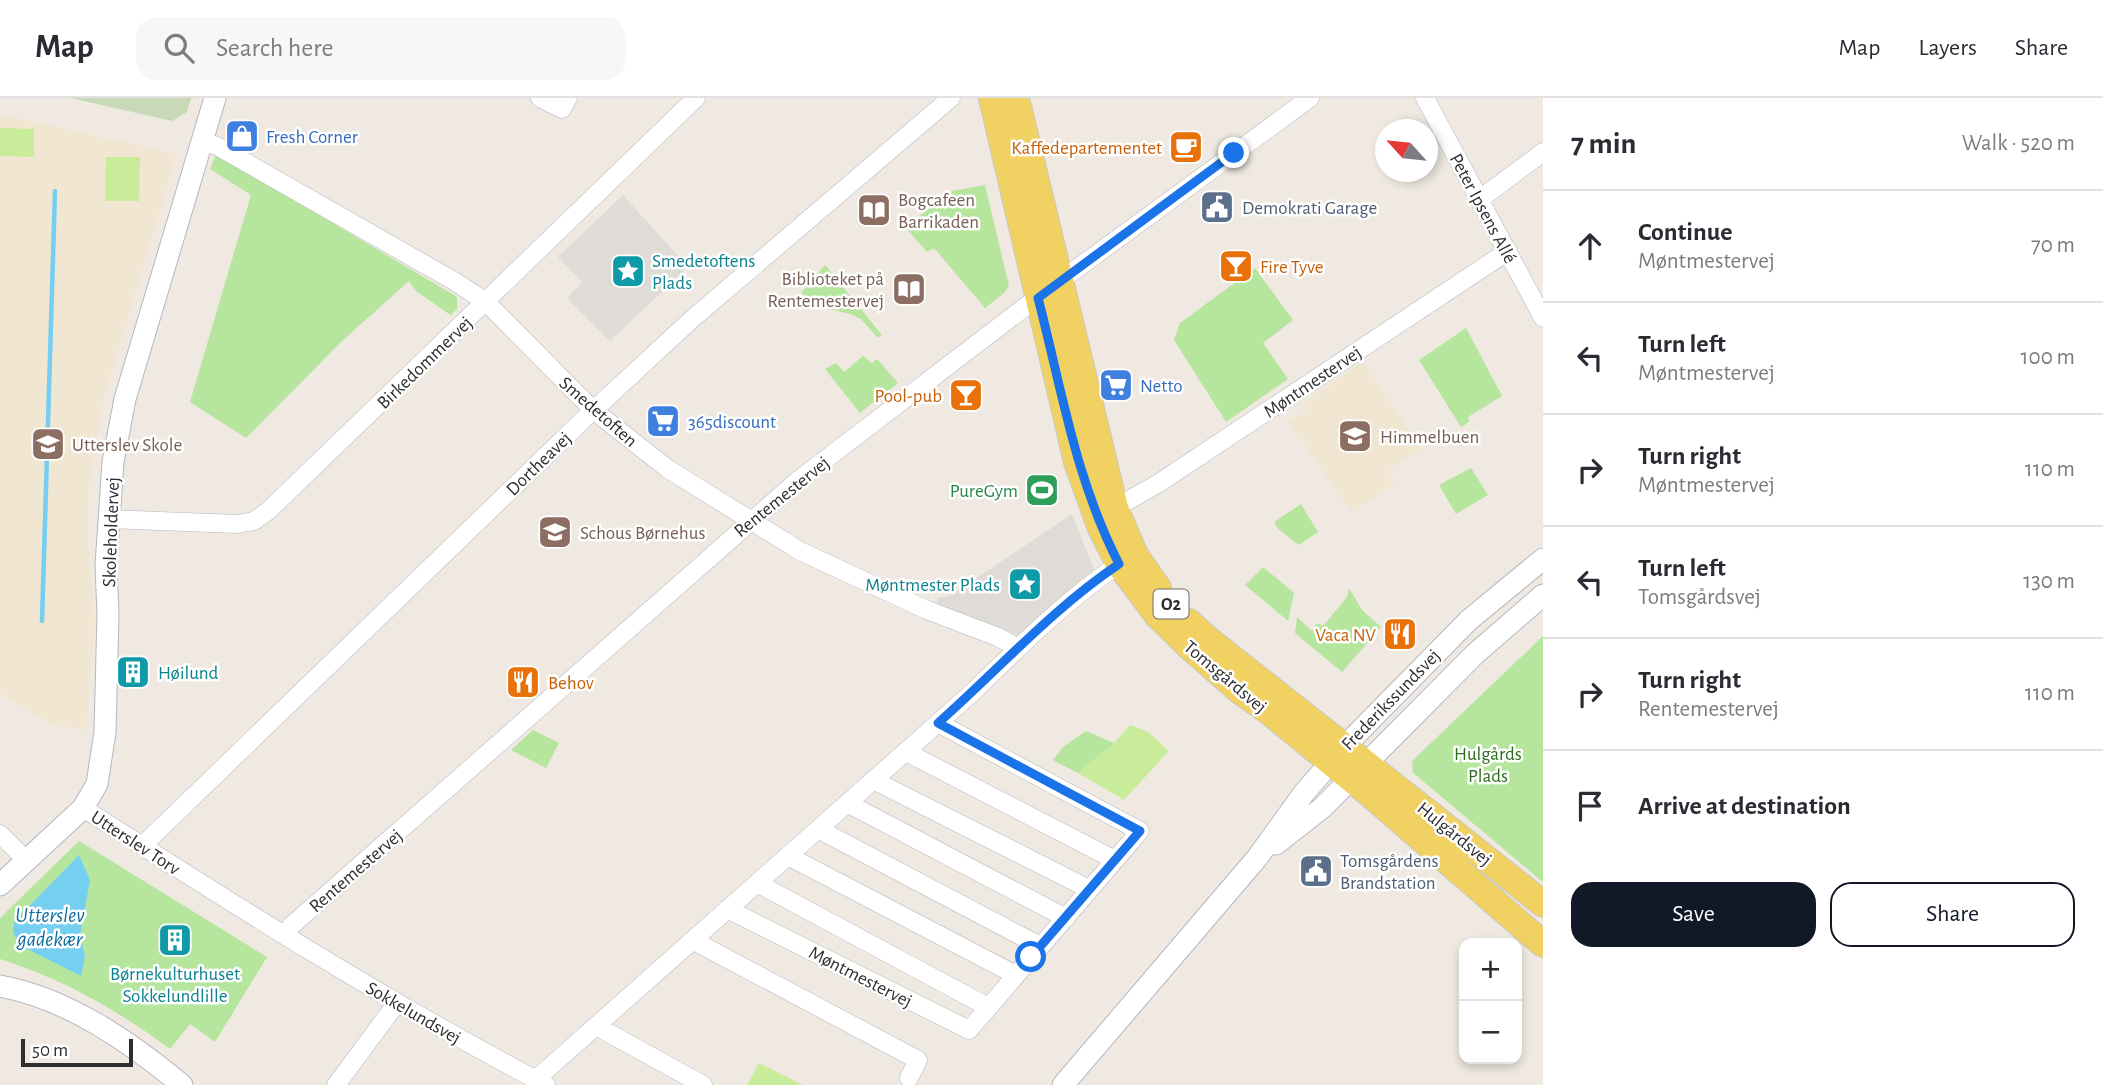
<!DOCTYPE html>
<html lang="en">
<head>
<meta charset="utf-8">
<style>
	body { margin:0; font-family:"Alegreya Sans",sans-serif; background:#f7f7f7; color:#2b2b33 }
	.controls { position:absolute; right:21px; bottom:21px; display:grid; overflow:hidden; border-radius:14px; box-shadow:0 4px 10px #0003 }
	.controls button { width:63px; height:63px; display:grid; place-items:center; padding:0; border:0; border-bottom:2px solid #e1e1e2; background:#fff; color:#2b2b33; font:35px sans-serif }
	.compass { position:absolute; left:1375px; top:21px; width:63px; height:63px; border-radius:50%; background:#fff; box-shadow:0 4px 10px #0003; rotate:297deg }
	.scale { position:absolute; left:21px; bottom:18px; width:112px; box-sizing:border-box; padding-left:7px; border:4px solid #2e2e2e; border-top:0; font-size:19px; line-height:24px; white-space:nowrap; color:#2e2e2e; -webkit-text-stroke:5px #fff; paint-order:stroke }
	.stop { position:absolute; width:21px; height:21px; margin:-16px; border:5px solid #1a73e8; border-radius:50%; background:#fff }
	.stop.end { background:#1a73e8; border-color:#fff; box-shadow:0 2px 7px #0008 }
	.list { margin:0; padding:0; list-style:none }
	h2 { display:flex; justify-content:space-between; align-items:center; height:91px; margin:0; padding:0 28px; font-size:30px }
	h2 small { font-size:23px; font-weight:400; color:#7c7c81 }
	.list li { display:grid; grid-template-columns:46px 1fr auto; gap:21px; align-items:center; box-sizing:border-box; height:112px; padding:0 28px; border-top:2px solid #e1e1e2 }
	.list b { display:block; font-size:26px; white-space:nowrap }
	.list p { margin:0; font-size:23px; white-space:nowrap; color:#7c7c81 }
	.list em { font-size:23px; font-style:normal; color:#7c7c81 }
	.actions { display:flex; gap:14px; padding:21px 28px }
	.actions a { flex:1; padding:16px 0; border:2px solid #111827; border-radius:21px; text-align:center; font-size:24px; color:#111827 }
	.actions .main { background:#111827; color:#fff }
	.icon { flex:none; width:38px; height:38px; fill:none; stroke:currentColor; stroke-width:2; stroke-linecap:round; stroke-linejoin:round }
	.map { position:relative; flex:none; width:1543px; height:987px; overflow:hidden }
	header { display:flex; align-items:center; gap:42px; box-sizing:border-box; height:98px; padding:0 35px; background:#fff; border-bottom:2px solid #e1e1e2 }
	header strong { font-size:33px }
	nav { display:flex; gap:38px; margin-inline-start:auto; font-size:24px }
	.search { width:490px; height:63px; background:#f7f7f7; display:flex; align-items:center; gap:18px; box-sizing:border-box; padding:0 24px; border-radius:21px; color:#7c7c81; font-size:26px }
	main { display:flex }
	aside { flex:1; background:#fff }
	.map>svg:first-child { display:block }
	.education { fill:#f0e6d1 }
	.green { fill:#b6e59e }
	.cemetery { fill:#c8d9b8 }
	.pitch { fill:#c9ec9a }
	.plaza { fill:#dfdcd8 }
	.water { fill:#75cff0 }
	.lines { fill:none; stroke-linecap:round; stroke-linejoin:round }
	.stream { stroke:#75cff0; stroke-width:4.5 }
	.minor-casing { stroke:#b4b7c1; stroke-width:19 }
	.tertiary-casing { stroke:#b4b7c1; stroke-width:23 }
	.primary-casing { stroke:#c9c9c9; stroke-width:28 }
	.minor { stroke:#fff; stroke-width:18 }
	.tertiary { stroke:#fff; stroke-width:21 }
	.primary { stroke:#f2d163; stroke-width:26 }
	.route { stroke:#1a73e8; stroke-width:9 }
	.labels { text-anchor:middle; stroke-width:5; stroke-linejoin:round; paint-order:stroke }
	.shield { fill:#fff; stroke:#6d6d6d; stroke-width:2 }
	.shield-label { font-size:18px; font-weight:bold; fill:#2e2e2e }
	.shop-label { font-size:19px; fill:#366cbe; stroke:#fff; text-anchor:start }
	.food-label { font-size:19px; fill:#c56008; stroke:#fff; text-anchor:end }
	.education-label { font-size:19px; fill:#785e54; stroke:#fff; text-anchor:start }
	.service-label { font-size:19px; fill:#4e5e75; stroke:#fff; text-anchor:start }
	.street-label { font-size:19px; fill:#2e2e2e; stroke:#fff }
	.culture-label { font-size:19px; fill:#0d838f; stroke:#fff; text-anchor:start }
	.leisure-label { font-size:19px; fill:#27864d; stroke:#fff; text-anchor:end }
	.park-label { font-size:19px; fill:#2c6e1b; stroke:#fff }
	.water-label { font-size:21px; font-style:italic; fill:#0d6fa3; stroke:#fff }
</style>
</head>
<body>
<header>
<strong>Map</strong>
<div class="search"><svg class="icon" aria-label="search" viewBox="0 0 24 24"><circle cx="10" cy="10" r="6"/><path d="M15 15l6 6"/></svg>Search here</div>
<nav><a>Map</a><a>Layers</a><a>Share</a></nav>
</header>
<main>
<div class="map">
<svg width="1543" height="987" viewBox="0 0 1543 987">
	<rect width="100%" height="100%" fill="#efe9e1"/>
	<!-- education -->
	<path class="education" d="M0,16L177,56L103,304L89,389L88,445L95,522L86,633L50,626L0,596Z
		M1363,264L1422,352L1388,372L1395,386L1352,415L1288,324L1306,312L1303,305Z"/>
	<!-- green -->
	<path class="green" d="M216,56L454,197L457,200V211L451,217L446,214L416,193L409,183L342,243L246,340L190,304L251,97L210,71Z
		M985,87L1009,188L1004,195L985,210L934,150L927,154L905,129L952,93Z
		M825,167L882,237L878,240L861,221L850,216L824,210L801,195Z
		M1255,170L1293,222L1263,245L1288,281L1226,324L1174,242L1180,225Z
		M1466,230L1502,298L1468,319L1469,324L1461,329L1419,262Z
		M863,258L872,265L877,261L898,285L860,315L825,271L836,265L844,274Z
		M1471,370L1488,397L1456,416L1439,387Z
		M1301,406L1318,434L1299,447L1278,431L1274,424Z
		M1263,469L1294,495L1288,523L1245,487Z
		M1349,490L1362,512L1381,529L1342,574L1295,535L1297,519L1312,533L1316,526L1324,527L1347,499Z
		M1543,538V784L1413,675L1412,663Z
		M533,632L559,645L546,670L511,652Z
		M1086,633L1114,645L1078,675L1053,662L1063,649Z
		M79,743L267,859L215,944L190,926L170,951C119,913 61,880 0,861V820Z"/>
	<!-- cemetery -->
	<path class="cemetery" d="M71,0H191L187,14L172,23Z"/>
	<!-- pitch -->
	<path class="pitch" d="M0,30L34,31V59L0,58Z
		M106,59H140L139,103H105Z
		M1130,627L1148,634L1169,653L1124,702L1078,675L1114,645Z
		M759,965L803,987H747Z"/>
	<!-- plaza -->
	<path class="plaza" d="M623,97L688,169L610,243L567,200L582,184L558,159Z
		M1072,416L1095,474L1020,538L937,510L938,500L950,498Z"/>
	<!-- water -->
	<path class="water" d="M79,757L90,782L80,838L85,858L81,878L19,847L13,834L14,824Z"/>
	<g class="lines">
		<!-- stream -->
		<path class="stream" d="M42,523L55,93"/>
		<!-- minor casing -->
		<g class="minor-casing">
			<path id="minor" d="M540,0L562,11L568,0
				M1425,0L1543,220
				M202,43L217,48L454,183L486,204L593,312L668,371L800,453L927,512L998,539L1018,550
				M1480,101L1543,54
				M1115,410L1159,385L1508,153
				M108,421L237,426L254,423L268,413L696,0
				M906,654L1115,762
				M873,682L1089,791
				M847,705L1066,820
				M83,710C234,807 386,903 546,987
				M818,731L1040,848
				M0,736L26,762
				M142,748L584,321L692,221L951,0
				M788,758L1016,877
				M757,785L988,909
				M727,811L969,932L1140,733L938,625
				M285,837L291,828L796,384L1038,199L1310,0
				M692,842L918,962L909,980
				M596,928L703,987
				M535,982L974,593C1019,549 1066,502 1119,466
				M336,987L396,906"/>
		</g>
		<!-- tertiary casing -->
		<g class="tertiary-casing">
			<path id="tertiary" d="M1276,746L1322,710L1475,556L1543,497
				M0,787L83,710L97,686L105,634L108,516L106,468L113,364L125,301L215,0
				M0,888C67,900 130,944 182,987
				M1063,987L1257,760L1304,695L1344,649L1469,522L1543,461"/>
		</g>
		<!-- primary casing -->
		<g class="primary-casing">
			<path id="primary" d="M992,0L1077,364L1100,428L1119,466L1158,518L1192,551L1240,593L1267,612L1371,697L1543,846
				M1016,0L1115,410L1135,457L1158,490
				M1189,524L1205,539C1317,628 1431,716 1543,806"/>
		</g>
		<!-- minor -->
		<use href="#minor" class="minor"/>
		<!-- tertiary -->
		<use href="#tertiary" class="tertiary"/>
		<!-- primary -->
		<use href="#primary" class="primary"/>
	</g>
	<g class="lines">
		<!-- route -->
		<path class="route" d="M1031,859L1140,733L938,625C998,572 1052,511 1119,466C1075,380 1062,292 1038,200L1234,55"/>
	</g>
	<!-- icons -->
	<defs>
		<g id="shop-square" transform="scale(1.75)"><rect x="-9" y="-9" width="18" height="18" rx="4" fill="#3f7fe0" stroke="#fff"/><path d="M-5-2.5h2.3a2.7 3.5 0 0 1 5.4 0H5L5.5 6h-11ZM-1.5-2.5h3a1.5 2.3 0 0 0-3 0Z" fill="#fff"/></g>
		<g id="cafe-square" transform="scale(1.75)"><rect x="-9" y="-9" width="18" height="18" rx="4" fill="#e8710a" stroke="#fff"/><path d="M-5.5-4.5H6V0H3Q3 3.5 0 3.5H-2.5Q-5.5 3.5-5.5 0ZM3-3.2v2h1.7v-2ZM-6 4.5H4V6H-6Z" fill="#fff"/></g>
		<g id="civic-square" transform="scale(1.75)"><rect x="-9" y="-9" width="18" height="18" rx="4" fill="#5c6f8a" stroke="#fff"/><path d="M-.6-6.5H3V-4.5H.6V-3L4-1V1h2V6H-6V1h2V-1L-.6-3ZM-1.2 2.5V6h2.4V2.5Z" fill="#fff"/></g>
		<g id="library-square" transform="scale(1.75)"><rect x="-9" y="-9" width="18" height="18" rx="4" fill="#8d6e63" stroke="#fff"/><path d="M-6-4Q-3-5.5-.7-3.5V5Q-3 3-6 4ZM6-4Q3-5.5 .7-3.5V5Q3 3 6 4Z" fill="#fff"/></g>
		<g id="bar-square" transform="scale(1.75)"><rect x="-9" y="-9" width="18" height="18" rx="4" fill="#e8710a" stroke="#fff"/><path d="M-6-5H6L.8 .8V4.5H3.5V6h-7V4.5H-.8V.8Z" fill="#fff"/></g>
		<g id="sight-square" transform="scale(1.75)"><rect x="-9" y="-9" width="18" height="18" rx="4" fill="#0f9aa8" stroke="#fff"/><path d="M0-6L1.8-2.2L6-1.7L2.9 1.2L3.7 5.4L0 3.3L-3.7 5.4L-2.9 1.2L-6-1.7L-1.8-2.2Z" fill="#fff"/></g>
		<g id="supermarket-square" transform="scale(1.75)"><rect x="-9" y="-9" width="18" height="18" rx="4" fill="#3f7fe0" stroke="#fff"/><path d="M-6-5.5h2.5l.6 2H6L4.5 2H-2.5L-4.4-4H-6ZM-1.5 3.2a1.3 1.3 0 1 0 .1 0ZM3 3.2a1.3 1.3 0 1 0 .1 0Z" fill="#fff"/></g>
		<g id="school-square" transform="scale(1.75)"><rect x="-9" y="-9" width="18" height="18" rx="4" fill="#8d6e63" stroke="#fff"/><path d="M0-5L7-2L0 1L-7-2ZM-4 1L0 2.5L4 1V4Q0 6-4 4Z" fill="#fff"/></g>
		<g id="stadium-square" transform="scale(1.75)"><rect x="-9" y="-9" width="18" height="18" rx="4" fill="#2e9e5b" stroke="#fff"/><path d="M0-5a6.5 5 0 1 0 0 10a6.5 5 0 1 0 0-10ZM-3.5-1.8h7v3.6h-7Z" fill="#fff"/></g>
		<g id="restaurant-square" transform="scale(1.75)"><rect x="-9" y="-9" width="18" height="18" rx="4" fill="#e8710a" stroke="#fff"/><path d="M-5-6h1v4h1v-4h1v4h1v-4h1v5L-1.5 .5V6h-2V.5L-5-1ZM5-6V6H3V1.5H1.5Q1.5-4 5-6Z" fill="#fff"/></g>
		<g id="building-square" transform="scale(1.75)"><rect x="-9" y="-9" width="18" height="18" rx="4" fill="#0f9aa8" stroke="#fff"/><path d="M-4-6H4V6H1V3H-1V6H-4ZM-2.5-4.3h1.7v1.8h-1.7ZM.8-4.3h1.7v1.8H.8ZM-2.5-1h1.7V.8h-1.7ZM.8-1h1.7V.8H.8Z" fill="#fff"/></g>
	</defs>
	<g fill-rule="evenodd">
		<use href="#shop-square" x="242" y="38"/>
		<use href="#cafe-square" x="1186" y="49"/>
		<use href="#civic-square" x="1217" y="109"/>
		<use href="#library-square" x="874" y="112"/>
		<use href="#bar-square" x="1236" y="168"/>
		<use href="#sight-square" x="628" y="173"/>
		<use href="#library-square" x="909" y="191"/>
		<use href="#supermarket-square" x="1116" y="287"/>
		<use href="#bar-square" x="966" y="297"/>
		<use href="#supermarket-square" x="663" y="323"/>
		<use href="#school-square" x="1355" y="338"/>
		<use href="#school-square" x="48" y="346"/>
		<use href="#stadium-square" x="1042" y="392"/>
		<use href="#school-square" x="555" y="434"/>
		<use href="#sight-square" x="1025" y="486"/>
		<use href="#restaurant-square" x="1400" y="536"/>
		<use href="#building-square" x="133" y="574"/>
		<use href="#restaurant-square" x="523" y="584"/>
		<use href="#civic-square" x="1316" y="773"/>
		<use href="#building-square" x="175" y="842"/>
	</g>
	<g class="labels">
		<!-- shield labels -->
		<rect class="shield" x="1153.5" y="491.5" width="35" height="29" rx="5"/>
		<g class="shield-label">
			<text x="1171" y="512">O2</text>
		</g>
		<!-- shop labels -->
		<g class="shop-label">
			<text x="266" y="45">Fresh Corner</text>
			<text x="1140" y="294">Netto</text>
			<text x="688" y="330">365discount</text>
		</g>
		<!-- food labels -->
		<g class="food-label">
			<text x="1162" y="56">Kaffedepartementet</text>
			<text x="1260" y="175" text-anchor="start">Fire Tyve</text>
			<text x="942" y="304">Pool-pub</text>
			<text x="1376" y="543">Vaca NV</text>
			<text x="548" y="591" text-anchor="start">Behov</text>
		</g>
		<!-- education labels -->
		<g class="education-label">
			<text x="898" y="108">Bogcafeen<tspan x="898" dy="22">Barrikaden</tspan></text>
			<text x="884" y="187" text-anchor="end">Biblioteket på<tspan x="884" dy="22">Rentemestervej</tspan></text>
			<text x="1380" y="345">Himmelbuen</text>
			<text x="72" y="353">Utterslev Skole</text>
			<text x="580" y="441">Schous Børnehus</text>
		</g>
		<!-- service labels -->
		<g class="service-label">
			<text x="1242" y="116">Demokrati Garage</text>
			<text x="1340" y="769">Tomsgårdens<tspan x="1340" dy="22">Brandstation</tspan></text>
		</g>
		<!-- street labels -->
		<g class="street-label">
			<text transform="translate(1484 110) rotate(62)" y="7">Peter Ipsens Allé</text>
			<text transform="translate(424 264) rotate(-44)" y="7">Birkedommervej</text>
			<text transform="translate(1312 283) rotate(-34)" y="7">Møntmestervej</text>
			<text transform="translate(599 313) rotate(41)" y="7">Smedetoften</text>
			<text transform="translate(538 365) rotate(-44)" y="7">Dortheavej</text>
			<text transform="translate(781 398) rotate(-39)" y="7">Rentemestervej</text>
			<text transform="translate(110 434) rotate(-88)" y="7">Skoleholdervej</text>
			<text transform="translate(1226 578) rotate(40)" y="7">Tomsgårdsvej</text>
			<text transform="translate(1390 601) rotate(-46)" y="7">Frederikssundsvej</text>
			<text transform="translate(1455 735) rotate(39)" y="7">Hulgårdsvej</text>
			<text transform="translate(136 744) rotate(33)" y="7">Utterslev Torv</text>
			<text transform="translate(355 772) rotate(-41)" y="7">Rentemestervej</text>
			<text transform="translate(861 878) rotate(27)" y="7">Møntmestervej</text>
			<text transform="translate(414 914) rotate(30)" y="7">Sokkelundsvej</text>
		</g>
		<!-- culture labels -->
		<g class="culture-label">
			<text x="652" y="169">Smedetoftens<tspan x="652" dy="22">Plads</tspan></text>
			<text x="1000" y="493" text-anchor="end">Møntmester Plads</text>
			<text x="158" y="581">Høilund</text>
			<text x="175" y="882" text-anchor="middle">Børnekulturhuset<tspan x="175" dy="22">Sokkelundlille</tspan></text>
		</g>
		<!-- leisure labels -->
		<g class="leisure-label">
			<text x="1018" y="399">PureGym</text>
		</g>
		<!-- park labels -->
		<g class="park-label">
			<text x="1488" y="662">Hulgårds<tspan x="1488" dy="22">Plads</tspan></text>
		</g>
		<!-- water labels -->
		<g class="water-label">
			<text x="50" y="824">Utterslev<tspan x="50" dy="24">gadekær</tspan></text>
		</g>
	</g>
</svg>
<div class="controls">
<button>+</button>
<button>−</button>
</div>
<svg class="compass" viewBox="-18 -18 36 36"><path d="M0-13l5 13h-10z" fill="#e53935"/><path d="M0 13l5-13h-10z" fill="#7c7c81"/></svg>
<div class="scale">50 m</div>
<div class="stop" style="left:1031px;top:859px"></div>
<div class="stop end" style="left:1234px;top:55px"></div>
</div>
<aside>
<h2>7 min<small>Walk · 520 m</small></h2>
<ul class="list">
<li><svg class="icon" aria-label="ahead" viewBox="0 0 24 24"><path d="M12 20V5M6 11l6-6 6 6"/></svg><div><b>Continue</b><p>Møntmestervej</p></div><em>70 m</em></li>
<li><svg class="icon" aria-label="left" viewBox="0 0 24 24"><path d="M17 20v-9H6M10 6l-5 5 5 5"/></svg><div><b>Turn left</b><p>Møntmestervej</p></div><em>100 m</em></li>
<li><svg class="icon" aria-label="right" viewBox="0 0 24 24"><path d="M7 20v-9h11M14 6l5 5-5 5"/></svg><div><b>Turn right</b><p>Møntmestervej</p></div><em>110 m</em></li>
<li><svg class="icon" aria-label="left" viewBox="0 0 24 24"><path d="M17 20v-9H6M10 6l-5 5 5 5"/></svg><div><b>Turn left</b><p>Tomsgårdsvej</p></div><em>130 m</em></li>
<li><svg class="icon" aria-label="right" viewBox="0 0 24 24"><path d="M7 20v-9h11M14 6l5 5-5 5"/></svg><div><b>Turn right</b><p>Rentemestervej</p></div><em>110 m</em></li>
<li><svg class="icon" aria-label="arrive" viewBox="0 0 24 24"><path d="M6 21V4h12l-3 4 3 4H6"/></svg><div><b>Arrive at destination</b></div></li>
</ul>
<div class="actions"><a class="main">Save</a><a>Share</a></div>
</aside>
</main>
</body>
</html>
